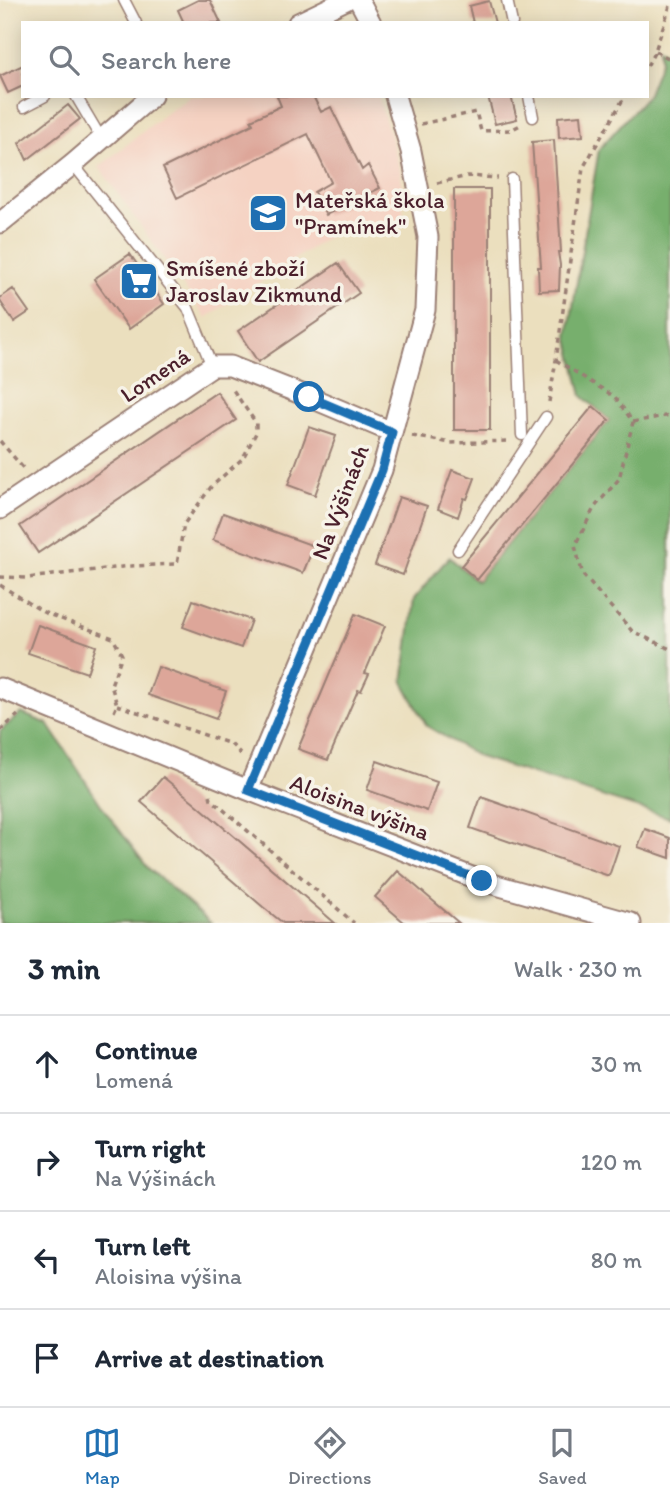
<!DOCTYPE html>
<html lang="en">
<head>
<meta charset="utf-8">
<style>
	body { margin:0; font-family:Itim,sans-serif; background:#f2f2f3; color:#1f2937 }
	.stop { position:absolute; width:21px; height:21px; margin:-16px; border:5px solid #1f6fb2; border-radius:50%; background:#fff }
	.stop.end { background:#1f6fb2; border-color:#fff; box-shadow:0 2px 7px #0008 }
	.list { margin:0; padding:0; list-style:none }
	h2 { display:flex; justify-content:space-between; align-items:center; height:91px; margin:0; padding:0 28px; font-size:30px }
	h2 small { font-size:23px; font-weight:400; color:#747a83 }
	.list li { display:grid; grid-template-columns:46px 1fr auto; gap:21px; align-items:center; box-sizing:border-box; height:98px; padding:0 28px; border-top:2px solid #e0e1e3 }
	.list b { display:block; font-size:26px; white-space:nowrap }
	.list p { margin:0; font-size:23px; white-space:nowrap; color:#747a83 }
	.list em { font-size:23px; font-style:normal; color:#747a83 }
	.icon { flex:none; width:38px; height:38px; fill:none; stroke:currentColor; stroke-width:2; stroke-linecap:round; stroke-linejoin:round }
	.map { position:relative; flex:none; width:670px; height:923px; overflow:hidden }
	.search { position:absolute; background:#fff; box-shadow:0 4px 18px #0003; left:21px; right:21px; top:21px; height:77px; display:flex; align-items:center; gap:18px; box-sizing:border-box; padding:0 24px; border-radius:0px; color:#747a83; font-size:26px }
	.sheet { height:483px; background:#fff }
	nav { display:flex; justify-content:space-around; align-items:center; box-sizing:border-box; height:98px; border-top:2px solid #e0e1e3; background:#fff; font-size:19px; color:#747a83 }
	nav a { display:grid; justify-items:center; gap:4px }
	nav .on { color:#1f6fb2 }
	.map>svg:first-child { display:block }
	.built { fill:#f5d2c2 }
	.forest { fill:#77af6d; stroke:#60674c; stroke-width:2 }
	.building { fill:#dda699 }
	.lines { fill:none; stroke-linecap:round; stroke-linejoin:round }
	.lane-casing { stroke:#9a7f74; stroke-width:13 }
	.street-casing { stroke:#9a7f74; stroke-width:23 }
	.path { stroke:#9a7f74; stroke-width:3.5; stroke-dasharray:5 5; stroke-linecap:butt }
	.lane { stroke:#fff; stroke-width:10 }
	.street { stroke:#fff; stroke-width:19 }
	.route { stroke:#1f6fb2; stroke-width:9 }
	.labels { text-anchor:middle; stroke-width:7; stroke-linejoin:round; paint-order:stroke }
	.poi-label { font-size:23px; fill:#4a1f2b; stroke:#f7f3e8; text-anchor:start }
	.street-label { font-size:23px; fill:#4a1f2b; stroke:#f7f3e8 }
</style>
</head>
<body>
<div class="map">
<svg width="670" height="923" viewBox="0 0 670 923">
	<rect width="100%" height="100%" fill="#f7f3e8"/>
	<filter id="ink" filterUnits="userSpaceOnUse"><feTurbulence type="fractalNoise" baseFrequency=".0143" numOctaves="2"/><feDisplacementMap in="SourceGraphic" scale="14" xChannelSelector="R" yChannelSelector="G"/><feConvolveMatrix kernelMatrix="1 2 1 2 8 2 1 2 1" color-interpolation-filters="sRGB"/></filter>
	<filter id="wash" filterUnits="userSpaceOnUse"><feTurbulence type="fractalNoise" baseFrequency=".00686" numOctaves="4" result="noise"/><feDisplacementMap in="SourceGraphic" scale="28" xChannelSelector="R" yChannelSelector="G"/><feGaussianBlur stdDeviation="1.57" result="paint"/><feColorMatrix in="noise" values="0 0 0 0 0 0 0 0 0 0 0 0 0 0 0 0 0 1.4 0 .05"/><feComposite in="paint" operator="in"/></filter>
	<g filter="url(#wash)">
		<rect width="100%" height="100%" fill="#ebdfbe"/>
		<!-- built -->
		<path class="built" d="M191,96H378L400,169L405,201L402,202L405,224L340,229L206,318L99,167L165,114Z"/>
		<!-- forest -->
		<path class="forest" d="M661,47L670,52V818L479,757L427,726L403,682L414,599L449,557L477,581L609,420L582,396L568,336L599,149L647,96L661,60Z
			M21,713L48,724L103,808L148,868L211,923H0V731Z"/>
		<g id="blocks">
			<!-- building -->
			<path class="building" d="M198,0H210L221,23H184L178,10Z
				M489,1L495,23H473L469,6Z
				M23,65V86L8,93L0,76Z
				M277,96H313L321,112L331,107L362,170L368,165L380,188L326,215L314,192L331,182L308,134L177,198L163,168L253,124L251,120L281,106Z
				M488,96H511L517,119L495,124Z
				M68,105L80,119L27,160L19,143Z
				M581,115L583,136L559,138L558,117Z
				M554,140L561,252H558L560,265L559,290L539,291L538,267H541L532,142Z
				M454,189H490V430H454Z
				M130,254L164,304L129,329L94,279Z
				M338,263L359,293L258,362L238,331Z
				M13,289L29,312L14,322L0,301V298Z
				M217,392L236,420L38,553L20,526Z
				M593,406L609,420L477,580L461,566Z
				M309,427L336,436L315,495L288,485Z
				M452,470L475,478L467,499L464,498L458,517L438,509Z
				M399,497L427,506L403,575L375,565Z
				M223,513L314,546L303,573L213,540Z
				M193,600L251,620L241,648L183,627Z
				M355,614L385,626L365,673L369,674L361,691L358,690L328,760L298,749Z
				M38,625L96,646L87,673L28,653Z
				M158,667L226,691L216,719L148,695Z
				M377,761L437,782L427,811L367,790Z
				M163,777L194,802L335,923H283L263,907L141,802Z
				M481,797L619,846L609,876L470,828Z
				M645,829L670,838V858L638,847Z
				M398,871L459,923H405L375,897Z"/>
		</g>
	</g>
	<g filter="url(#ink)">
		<use href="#blocks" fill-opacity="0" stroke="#9a7f74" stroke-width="2"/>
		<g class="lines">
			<!-- lane casing -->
			<g class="lane-casing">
				<path id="lane" d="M124,0L136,23
					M507,0L512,23
					M76,96L102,140
					M529,96L533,117
					M24,107L45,96
					M73,164L188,308L212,366
					M512,179L522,435
					M458,550L546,417"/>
			</g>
			<!-- street casing -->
			<g class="street-casing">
				<path id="street" d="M359,0L371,23
					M298,23L346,0
					M0,223L73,164L152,96
					M0,509L212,366H230L309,397L392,432
					M0,688L248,790L482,881L631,923
					M248,790L382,470L425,310L428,237L411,151L395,96"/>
			</g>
			<!-- path -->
			<path class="path" d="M655,51L670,59
				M647,66L655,51L670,6
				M421,124L476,112L481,131L511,130L522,124
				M437,183L468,176L498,178
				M556,360L615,397L633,422L619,479L594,508L575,546L583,575L632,631L670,649
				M549,402L556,360L583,168L625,96
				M633,422L670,415
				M412,436L451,443L509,441
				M0,441L24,469
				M0,577L27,578L131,566L177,564L184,524L211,487L243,458L256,433V423L233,390
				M0,585L45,613L113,638L122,655L111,685L117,705L113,714
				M117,705L231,744L241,754
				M0,731L18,715
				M210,795L211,799L354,923"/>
			<!-- lane -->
			<use href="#lane" class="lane"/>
			<!-- street -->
			<use href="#street" class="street"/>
		</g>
	</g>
	<g class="lines" filter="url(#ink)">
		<!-- route -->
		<path class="route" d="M309,397L392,432L382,470L248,790L482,881"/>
	</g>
	<!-- icons -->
	<defs>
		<g id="school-square" transform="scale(2.0125)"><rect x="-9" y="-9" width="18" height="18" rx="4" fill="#1f6fb2" stroke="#f7f3e8"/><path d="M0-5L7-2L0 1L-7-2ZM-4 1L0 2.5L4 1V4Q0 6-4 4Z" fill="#fff"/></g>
		<g id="supermarket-square" transform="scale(2.0125)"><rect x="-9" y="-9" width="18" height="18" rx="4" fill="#1f6fb2" stroke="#f7f3e8"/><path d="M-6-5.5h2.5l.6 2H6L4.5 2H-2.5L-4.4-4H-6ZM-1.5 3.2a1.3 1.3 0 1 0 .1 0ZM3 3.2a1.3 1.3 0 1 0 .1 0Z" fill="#fff"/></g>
	</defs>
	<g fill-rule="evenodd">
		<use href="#school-square" x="268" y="213"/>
		<use href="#supermarket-square" x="139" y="281"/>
	</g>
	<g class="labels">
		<!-- poi labels -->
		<g class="poi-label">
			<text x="295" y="208">Mateřská škola<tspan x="295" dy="26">"Pramínek"</tspan></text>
			<text x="166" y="276">Smíšené zboží<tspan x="166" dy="26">Jaroslav Zikmund</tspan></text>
		</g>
		<!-- street labels -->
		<g class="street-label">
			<text transform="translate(155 375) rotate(-34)" y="8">Lomená</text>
			<text transform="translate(340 502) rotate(-69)" y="8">Na Výšinách</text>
			<text transform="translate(360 807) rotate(21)" y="8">Aloisina výšina</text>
		</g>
	</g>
</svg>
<div class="stop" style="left:309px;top:397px"></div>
<div class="stop end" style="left:482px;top:881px"></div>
<div class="search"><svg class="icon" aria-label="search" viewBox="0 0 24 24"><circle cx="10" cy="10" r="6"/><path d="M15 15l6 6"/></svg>Search here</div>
</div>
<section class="sheet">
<h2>3 min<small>Walk · 230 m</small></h2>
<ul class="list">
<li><svg class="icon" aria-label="ahead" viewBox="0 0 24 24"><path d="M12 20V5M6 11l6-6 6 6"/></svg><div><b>Continue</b><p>Lomená</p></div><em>30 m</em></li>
<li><svg class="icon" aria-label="right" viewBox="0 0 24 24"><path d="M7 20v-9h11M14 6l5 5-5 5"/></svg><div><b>Turn right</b><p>Na Výšinách</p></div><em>120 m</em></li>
<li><svg class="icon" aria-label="left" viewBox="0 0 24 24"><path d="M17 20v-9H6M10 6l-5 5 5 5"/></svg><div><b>Turn left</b><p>Aloisina výšina</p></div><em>80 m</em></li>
<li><svg class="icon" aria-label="arrive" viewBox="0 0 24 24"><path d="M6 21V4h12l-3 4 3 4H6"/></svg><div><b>Arrive at destination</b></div></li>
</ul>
</section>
<nav>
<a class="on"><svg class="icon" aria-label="map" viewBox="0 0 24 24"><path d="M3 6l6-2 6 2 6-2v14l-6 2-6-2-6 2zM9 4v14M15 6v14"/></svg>Map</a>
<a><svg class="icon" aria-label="directions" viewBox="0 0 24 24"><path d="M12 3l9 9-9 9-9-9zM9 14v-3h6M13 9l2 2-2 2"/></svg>Directions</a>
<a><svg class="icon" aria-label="saved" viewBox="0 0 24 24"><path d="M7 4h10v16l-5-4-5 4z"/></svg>Saved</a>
</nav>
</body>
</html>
